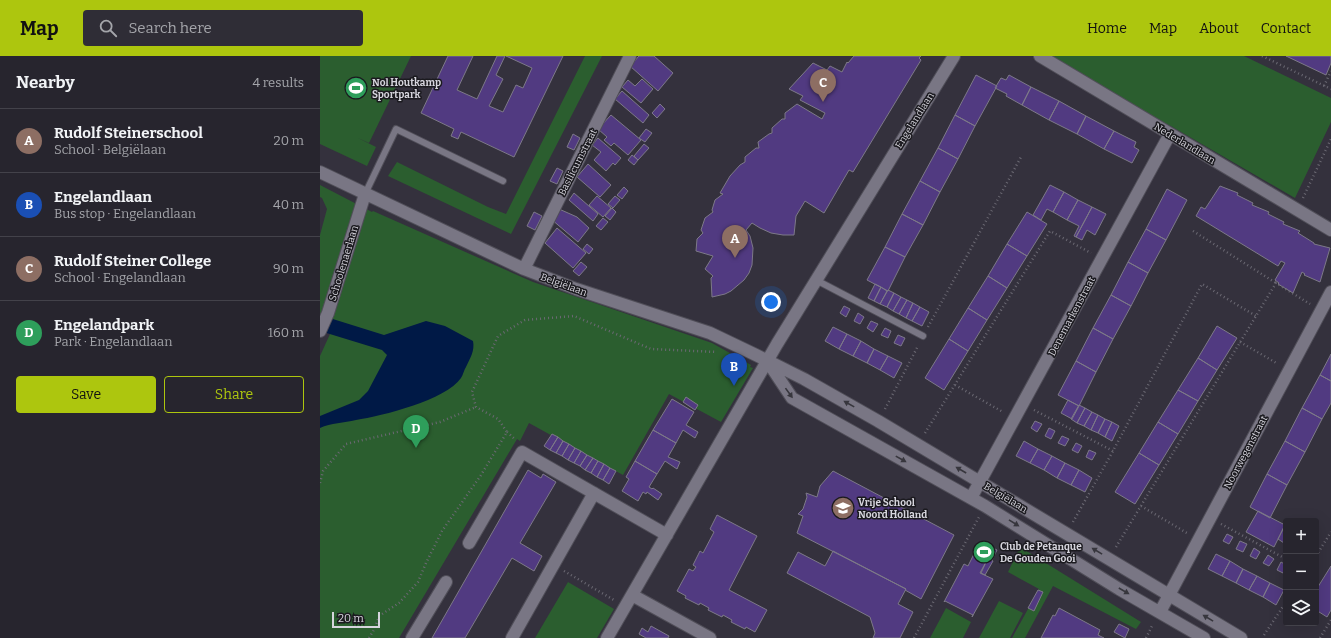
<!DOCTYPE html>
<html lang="en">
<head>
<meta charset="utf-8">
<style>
	body { margin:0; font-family:Bitter,serif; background:#2f2d36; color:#f1f3f6 }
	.controls { position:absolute; right:12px; bottom:12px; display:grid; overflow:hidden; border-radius:4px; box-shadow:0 4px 16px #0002 }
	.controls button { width:36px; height:36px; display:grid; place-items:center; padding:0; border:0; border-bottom:1px solid #43424a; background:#27252e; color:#f1f3f6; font:20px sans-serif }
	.scale { position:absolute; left:12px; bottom:10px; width:48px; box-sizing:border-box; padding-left:4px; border:2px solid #d6d5dd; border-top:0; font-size:11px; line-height:14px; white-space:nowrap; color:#d6d5dd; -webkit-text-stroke:3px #1b1a1f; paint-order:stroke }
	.you { position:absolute; left:451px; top:246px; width:14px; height:14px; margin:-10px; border:3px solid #fff; border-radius:50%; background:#1a73e8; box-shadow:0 0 0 6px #1a73e833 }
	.badge { display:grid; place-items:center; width:26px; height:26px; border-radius:50%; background:#adc60e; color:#fff; font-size:13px; font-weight:700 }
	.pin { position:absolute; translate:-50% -33px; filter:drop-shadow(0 1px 2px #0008) }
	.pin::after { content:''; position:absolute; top:21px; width:14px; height:12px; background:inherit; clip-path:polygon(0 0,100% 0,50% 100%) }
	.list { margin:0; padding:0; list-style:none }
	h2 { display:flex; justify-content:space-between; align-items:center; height:52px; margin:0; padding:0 16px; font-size:17px }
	h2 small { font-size:13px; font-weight:400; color:#a4a5aa }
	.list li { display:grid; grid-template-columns:26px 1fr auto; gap:12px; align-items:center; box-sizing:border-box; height:64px; padding:0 16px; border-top:1px solid #43424a }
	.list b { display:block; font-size:15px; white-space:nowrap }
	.list p { margin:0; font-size:13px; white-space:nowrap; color:#a4a5aa }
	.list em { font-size:13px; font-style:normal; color:#a4a5aa }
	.actions { display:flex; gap:8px; padding:12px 16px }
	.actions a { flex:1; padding:9px 0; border:1px solid #adc60e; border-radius:4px; text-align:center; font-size:14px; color:#adc60e }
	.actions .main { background:#adc60e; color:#111 }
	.icon { flex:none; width:22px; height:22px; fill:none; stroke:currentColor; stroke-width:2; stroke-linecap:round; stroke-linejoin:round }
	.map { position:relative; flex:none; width:1011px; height:582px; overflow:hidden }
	header { display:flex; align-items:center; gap:24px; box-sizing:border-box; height:56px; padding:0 20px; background:#adc60e; color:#111 }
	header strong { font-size:19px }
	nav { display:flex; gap:22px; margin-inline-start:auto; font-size:14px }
	.search { width:280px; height:36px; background:#2f2d36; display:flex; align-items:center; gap:10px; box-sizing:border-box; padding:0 14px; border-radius:4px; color:#a4a5aa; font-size:15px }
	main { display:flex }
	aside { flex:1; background:#27252e }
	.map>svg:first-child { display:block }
	.green { fill:#2b5e2f }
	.water { fill:#001946 }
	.building { fill:#513a81; stroke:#7d7988 }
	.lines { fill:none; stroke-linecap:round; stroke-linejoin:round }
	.service-casing { stroke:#504e58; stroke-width:8 }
	.minor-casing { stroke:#504e58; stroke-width:14 }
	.path { stroke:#6b6973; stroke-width:2.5; stroke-dasharray:1 3; stroke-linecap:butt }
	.service { stroke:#797684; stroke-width:6 }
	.minor { stroke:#797684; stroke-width:12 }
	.oneway { fill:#37363d }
	.labels { text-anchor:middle; stroke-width:3; stroke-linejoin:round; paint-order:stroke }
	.poi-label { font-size:10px; font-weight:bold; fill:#d6d5dd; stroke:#1b1a1f; text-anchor:start }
	.street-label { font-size:10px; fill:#d6d5dd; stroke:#1b1a1f }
</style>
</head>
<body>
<header>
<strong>Map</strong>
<div class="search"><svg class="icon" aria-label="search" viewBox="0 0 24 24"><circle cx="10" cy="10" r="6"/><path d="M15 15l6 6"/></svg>Search here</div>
<nav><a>Home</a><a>Map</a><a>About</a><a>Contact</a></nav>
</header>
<main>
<aside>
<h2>Nearby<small>4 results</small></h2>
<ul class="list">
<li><span class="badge" style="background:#8d6e63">A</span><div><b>Rudolf Steinerschool</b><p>School · Belgiëlaan</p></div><em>20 m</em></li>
<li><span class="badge" style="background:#1a4fb4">B</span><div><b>Engelandlaan</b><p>Bus stop · Engelandlaan</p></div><em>40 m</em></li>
<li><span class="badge" style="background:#8d6e63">C</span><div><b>Rudolf Steiner College</b><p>School · Engelandlaan</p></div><em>90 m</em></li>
<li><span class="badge" style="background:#2e9e5b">D</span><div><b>Engelandpark</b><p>Park · Engelandlaan</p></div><em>160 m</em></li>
</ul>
<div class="actions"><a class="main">Save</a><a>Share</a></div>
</aside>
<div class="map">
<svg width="1011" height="582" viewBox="0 0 1011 582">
	<rect width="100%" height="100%" fill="#34313d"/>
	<!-- green -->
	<path class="green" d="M0,0H91L49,87L38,82L56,91L47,110L0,88Z
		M265,0H282L191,178L68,120L77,106L168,151L186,158Z
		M729,0H924L1011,42V66L975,142L849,69L842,67Z
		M0,129L52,156L53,155L213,226L392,287L431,309L430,311L433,312L401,366L349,338L303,419L209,367L200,385L197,383L79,582H0V300L16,265L0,259V179L7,153L2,142L0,141Z
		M700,491L821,566L816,573L733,530L705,582H692L719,533L688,516Z
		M248,526L294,553L277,582H215Z
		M679,545L703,557L690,582H659Z
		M626,552L651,566L643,582H610Z"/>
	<!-- water -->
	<path class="water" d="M0,259L64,279L106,265L125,270L153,285C155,295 150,302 146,311C144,314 143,319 141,322C126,344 62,360 36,364C24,367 11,367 0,372V360L39,344L48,335L67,299L62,294L0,275Z"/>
	<!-- building -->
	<path class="building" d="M128,0H153L137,34L157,43L177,0H185L176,19L183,23L169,50L183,56L196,29L203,32L212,12L186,0H243L194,101L141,76L138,83L131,80L134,73L101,57Z
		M319,0H334L353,17L338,35L310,10Z
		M534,0H601L599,2L601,4L533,116L529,114L504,157L485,145L476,160L474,179H463L451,177L440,172L432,167L426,174L430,180L433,192L432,209L429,217L424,224L411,235L405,238L392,241L391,222L393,220L385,213L393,200L376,195L377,183L383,177L381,174L385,162L393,156L392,154L395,144L403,138L400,137L410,120L420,109L425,106V101L436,92H439L438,86L449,78L452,77V72L462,63H465V57L477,48L502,63L505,57L480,44L483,40L469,33L493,7L507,14L510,10L522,16L527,6L528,7Z
		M966,0H1011V7L1006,19Z
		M656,19L677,30L655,70L635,59Z
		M689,19L711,31L702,49L686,40L687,38L675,32L681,22L686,24Z
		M322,23L333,33L321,47L302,31L308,24L315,30Z
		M711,31L739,45L729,64L702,49Z
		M302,35L329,59L323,67L295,43Z
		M739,45L766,60L757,78L729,64Z
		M340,48L345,53L337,62L332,57Z
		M291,59L321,84L308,99L294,87L291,90L284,84L287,81L278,73Z
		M635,59L655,70L638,103L618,92Z
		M766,60L794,75L784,93L757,78Z
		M326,73L332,77L325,86L319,82Z
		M794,75L816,86L814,91L819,94L812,107L784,93Z
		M253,78L260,82L254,94L247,91Z
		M278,82L301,102L295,109L293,107L286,115L274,104L281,96L272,89Z
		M324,88L329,92L318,104L314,100Z
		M618,92L638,103L620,136L600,125Z
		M312,99L318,104L314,109L308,104Z
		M268,108L291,129L280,141L257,121Z
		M237,112L243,115L237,128L230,125Z
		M600,125L620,136L603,169L582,158Z
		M730,129L744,136L733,156L727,153L721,164L713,159Z
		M900,130L918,137L917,139L933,147L932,149L949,156L948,158L964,166L963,168L980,175L978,177L994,187V188L1010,192L1000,226L984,219L985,218L982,216L973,237L958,228L959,227L955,224L965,207L961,205L958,210L876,160L881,151L885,153Z
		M304,131L308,135L302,143L297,139Z
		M847,133L867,144L846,184L826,173Z
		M744,136L758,144L747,164L733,156Z
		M254,137L278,158L273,165L249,144Z
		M277,140L291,152L283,161L269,149Z
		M295,140L300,144L293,152L288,148Z
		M758,144L772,151L756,181L754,180L759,170L747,164Z
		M772,151L786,158L775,179L767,174L762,184L756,181Z
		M292,152L296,156L290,164L285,160Z
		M239,153L257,161L269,172L258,186L231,163Z
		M214,156L222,160L215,174L207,170Z
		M707,156L727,168L707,200L687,188Z
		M582,158L603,169L585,201L565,191Z
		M283,162L288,166L281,174L276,170Z
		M237,172L266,197L253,212L225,187Z
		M826,173L846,184L828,217L808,206Z
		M267,188L273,193L269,198L263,193Z
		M687,188L707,200L687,232L668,220Z
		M565,191L585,201L568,235L547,224Z
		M261,206L267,211L259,220L253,215Z
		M808,206L828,217L811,250L791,239Z
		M668,220L687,232L667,264L648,252Z
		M555,228L561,231L554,245L548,242Z
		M561,231L567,235L560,248L554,245Z
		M568,234L574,237L567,251L560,248Z
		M574,237L581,241L573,255L567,251Z
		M791,239L811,250L793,283L773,272Z
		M581,241L587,244L579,258L573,255Z
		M587,244L593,247L586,262L579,258Z
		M593,247L600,251L592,265L586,262Z
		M524,250L530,253L526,261L520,257Z
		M600,251L609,256L602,270L592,265Z
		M648,252L667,264L648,295L629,283Z
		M538,257L544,261L540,268L534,265Z
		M551,265L558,268L553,276L547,272Z
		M897,270L917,282L897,314L878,302Z
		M513,271L527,278L519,293L505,285Z
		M565,272L571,275L568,282L561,279Z
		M773,272L793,283L776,316L756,305Z
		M527,278L541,285L533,300L519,293Z
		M578,279L585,282L581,290L574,287Z
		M629,283L648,295L624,334L605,322Z
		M541,285L554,293L547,307L533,300Z
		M554,293L568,300L560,314L547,307Z
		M1011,298V325L1000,319Z
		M568,300L582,307L574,322L560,314Z
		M878,302L897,314L878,345L858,334Z
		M756,305L776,316L759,350L738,339Z
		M1000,319L1011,325V347L1002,363L982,352Z
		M858,334L878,345L858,378L838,366Z
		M366,341L378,349L375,354L363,346Z
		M352,343L374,356L366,369L378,376L375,382L363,374L356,387L333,374Z
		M748,344L759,350L752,363L741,357Z
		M759,349L765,352L757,367L751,363Z
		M765,352L772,356L764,370L757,367Z
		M982,352L1002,363L985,396L965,385Z
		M772,356L778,359L771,374L764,370Z
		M778,359L785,363L778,377L771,374Z
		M785,363L792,366L785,381L778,377Z
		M715,365L722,368L717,376L711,372Z
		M792,366L799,370L792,385L785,381Z
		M838,366L858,378L839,409L819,397Z
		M729,372L735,375L731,383L725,380Z
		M333,374L356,387L348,401L360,406L357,413L345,405L337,418L315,405Z
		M232,378L238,381L230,394L224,390Z
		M742,380L749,383L745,390L738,387Z
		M238,381L243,385L236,397L230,394Z
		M243,385L249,388L242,400L236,397Z
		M704,385L718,393L710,407L696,400Z
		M965,385L985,396L967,429L947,418Z
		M756,387L762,390L758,397L752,394Z
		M249,388L255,392L248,404L242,400Z
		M255,392L261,395L254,407L248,404Z
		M718,393L732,400L724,414L710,407Z
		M769,394L776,397L772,404L766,401Z
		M261,395L267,399L260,410L254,407Z
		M819,397L839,409L815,448L795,436Z
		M267,399L273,402L265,414L260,410Z
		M732,400L745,407L737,422L724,414Z
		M273,402L278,405L271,417L265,414Z
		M278,405L284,408L277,421L271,417Z
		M315,405L337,418L329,431L332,433L333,432L342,438L338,444L327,436L326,438L323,436L318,445L302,435L309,423L306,421Z
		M745,407L759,414L751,429L737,422Z
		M284,408L290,412L283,424L277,421Z
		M290,412L296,415L289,428L283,424Z
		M208,414L221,422L223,418L236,426L200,487L222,500L214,515L192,502L145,582H112Z
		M759,414L772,422L765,436L751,429Z
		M513,415L634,479L601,543L585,534L586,533L477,477L483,460L478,458L483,453L487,441L486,437L497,441L500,430Z
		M947,418L967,429L950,462L930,451Z
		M938,455L965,469L954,491L926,476Z
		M397,459L437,480L409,534L447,554L435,576L426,571L425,573L411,566L412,564L403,559L402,561L388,554L389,552L380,547L379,549L365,542L366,540L357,535L369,513L373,515L376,511L373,509L380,495L383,497L394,476L390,473Z
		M965,469L966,484L964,487L958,483Z
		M907,478L913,481L909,488L903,485Z
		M920,485L927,488L923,496L916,493Z
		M660,486L677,494L672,504L668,502L660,517L673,523L652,561L653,559L625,545L624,546L644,508L648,510Z
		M934,492L940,496L936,503L930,500Z
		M513,495L586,533L578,548L593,556L580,582H553L555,577L550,561L467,517L478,496L505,510Z
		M896,498L910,505L902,520L888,513Z
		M948,499L954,503L949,510L943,507Z
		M668,502L673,505L665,519L661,517Z
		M910,505L923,513L916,527L902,520Z
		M961,506L966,509L963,517L957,514Z
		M1011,510V554L1007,561L996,554V534Z
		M923,513L937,520L929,534L916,527Z
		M937,520L950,527L943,541L929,534Z
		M950,527L964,534L956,549L943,541Z
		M718,534L723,536L714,555L708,552Z
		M739,552L780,574L778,579L784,582H721L733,559L735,560Z
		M799,568L809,573L805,582L794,576Z
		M331,570L349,580L348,582H326L319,578L322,572L328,576Z"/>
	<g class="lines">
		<!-- service casing -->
		<g class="service-casing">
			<path id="service" d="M45,138L76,73L183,125
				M496,224L603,280"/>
		</g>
		<!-- minor casing -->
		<g class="minor-casing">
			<path id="minor" d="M720,0L1011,174
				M0,116L204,213L256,233L390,277L436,299L484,323L558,365L921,582
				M204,213L310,0
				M0,275L8,257L45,138
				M448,306L472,342L665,450L799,533L884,582
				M651,442L850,78
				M149,487L202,396L347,479
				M312,539L390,582
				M840,556L1011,236
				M92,582L126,526
				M192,582L274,437
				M287,582L457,288L634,0"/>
		</g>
		<!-- path -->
		<path class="path" d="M942,0L1011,33
			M1004,30L1011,15
			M983,142L1011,83
			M873,175L956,227
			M608,271L701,101
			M920,286L958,308
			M635,329L683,356
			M565,353L598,290
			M714,354L793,395
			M187,376L196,384
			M605,377L730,175L771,197
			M0,427L3,415L26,388L120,366L156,351
			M821,450L867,477
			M753,466L793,395L882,228L936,260
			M901,468L966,503
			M796,491L956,227L990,248
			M996,500L1011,476
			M244,515L294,544
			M944,579L966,546
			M49,582L55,572L59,560L79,547L98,526L106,507L122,475L161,419L187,376L178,363L156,351L152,336L178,280L205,264L254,260L331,293L397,296
			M594,582L659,461
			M826,582L833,568
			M1000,582L1011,564"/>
		<!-- service -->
		<use href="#service" class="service"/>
		<!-- minor -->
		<use href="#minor" class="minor"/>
	</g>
	<!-- one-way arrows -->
	<defs><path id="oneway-solid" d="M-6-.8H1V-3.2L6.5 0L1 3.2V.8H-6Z"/></defs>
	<g class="oneway">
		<use href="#oneway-solid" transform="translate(469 337) rotate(54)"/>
		<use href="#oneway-solid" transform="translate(529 348) rotate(-151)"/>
		<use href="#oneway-solid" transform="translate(581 403) rotate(29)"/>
		<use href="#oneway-solid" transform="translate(641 414) rotate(-150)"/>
		<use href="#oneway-solid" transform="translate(694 467) rotate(32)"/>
		<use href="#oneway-solid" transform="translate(777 495) rotate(-149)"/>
		<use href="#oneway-solid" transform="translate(804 535) rotate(30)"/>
		<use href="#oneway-solid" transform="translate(888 562) rotate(-149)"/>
	</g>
	<!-- icons -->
	<defs>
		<g id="stadium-disc" transform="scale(1.15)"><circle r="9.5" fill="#2e9e5b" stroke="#1b1a1f"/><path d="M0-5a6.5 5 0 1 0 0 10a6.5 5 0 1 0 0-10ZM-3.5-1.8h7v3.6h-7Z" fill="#fff"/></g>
		<g id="school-disc" transform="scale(1.15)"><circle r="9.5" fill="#8d6e63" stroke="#1b1a1f"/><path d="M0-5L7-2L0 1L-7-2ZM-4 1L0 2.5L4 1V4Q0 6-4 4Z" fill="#fff"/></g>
	</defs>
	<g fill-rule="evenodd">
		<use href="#stadium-disc" x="36" y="32"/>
		<use href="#school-disc" x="523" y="452"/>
		<use href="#stadium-disc" x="664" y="496"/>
	</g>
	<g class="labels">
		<!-- poi labels -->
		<g class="poi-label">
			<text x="52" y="30">Nol Houtkamp<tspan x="52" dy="12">Sportpark</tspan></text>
			<text x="538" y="450">Vrije School<tspan x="538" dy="12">Noord Holland</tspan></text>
			<text x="680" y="494">Club de Petanque<tspan x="680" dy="12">De Gouden Gooi</tspan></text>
		</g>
		<!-- street labels -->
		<g class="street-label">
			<text transform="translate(594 64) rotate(-58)" y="4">Engelandlaan</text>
			<text transform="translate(865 87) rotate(31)" y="4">Nederlandlaan</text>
			<text transform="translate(257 106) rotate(-63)" y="4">Basilicumstraat</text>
			<text transform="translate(23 207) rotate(-73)" y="4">Schoolenaerlaan</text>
			<text transform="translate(244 228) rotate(20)" y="4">Belgiëlaan</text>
			<text transform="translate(751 260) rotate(-62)" y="4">Denemarkenstraat</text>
			<text transform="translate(925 396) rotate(-62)" y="4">Noorwegenstraat</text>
			<text transform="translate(686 441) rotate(31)" y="4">Belgiëlaan</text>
		</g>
	</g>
</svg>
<div class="controls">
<button>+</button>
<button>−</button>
<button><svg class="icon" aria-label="layers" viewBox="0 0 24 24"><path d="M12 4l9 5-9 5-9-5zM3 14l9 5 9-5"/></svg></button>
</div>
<div class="scale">20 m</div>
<div class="you"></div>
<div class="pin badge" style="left:415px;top:202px;background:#8d6e63">A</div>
<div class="pin badge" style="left:414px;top:330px;background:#1a4fb4">B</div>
<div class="pin badge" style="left:503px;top:46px;background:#8d6e63">C</div>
<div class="pin badge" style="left:96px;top:392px;background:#2e9e5b">D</div>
</div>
</main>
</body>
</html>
